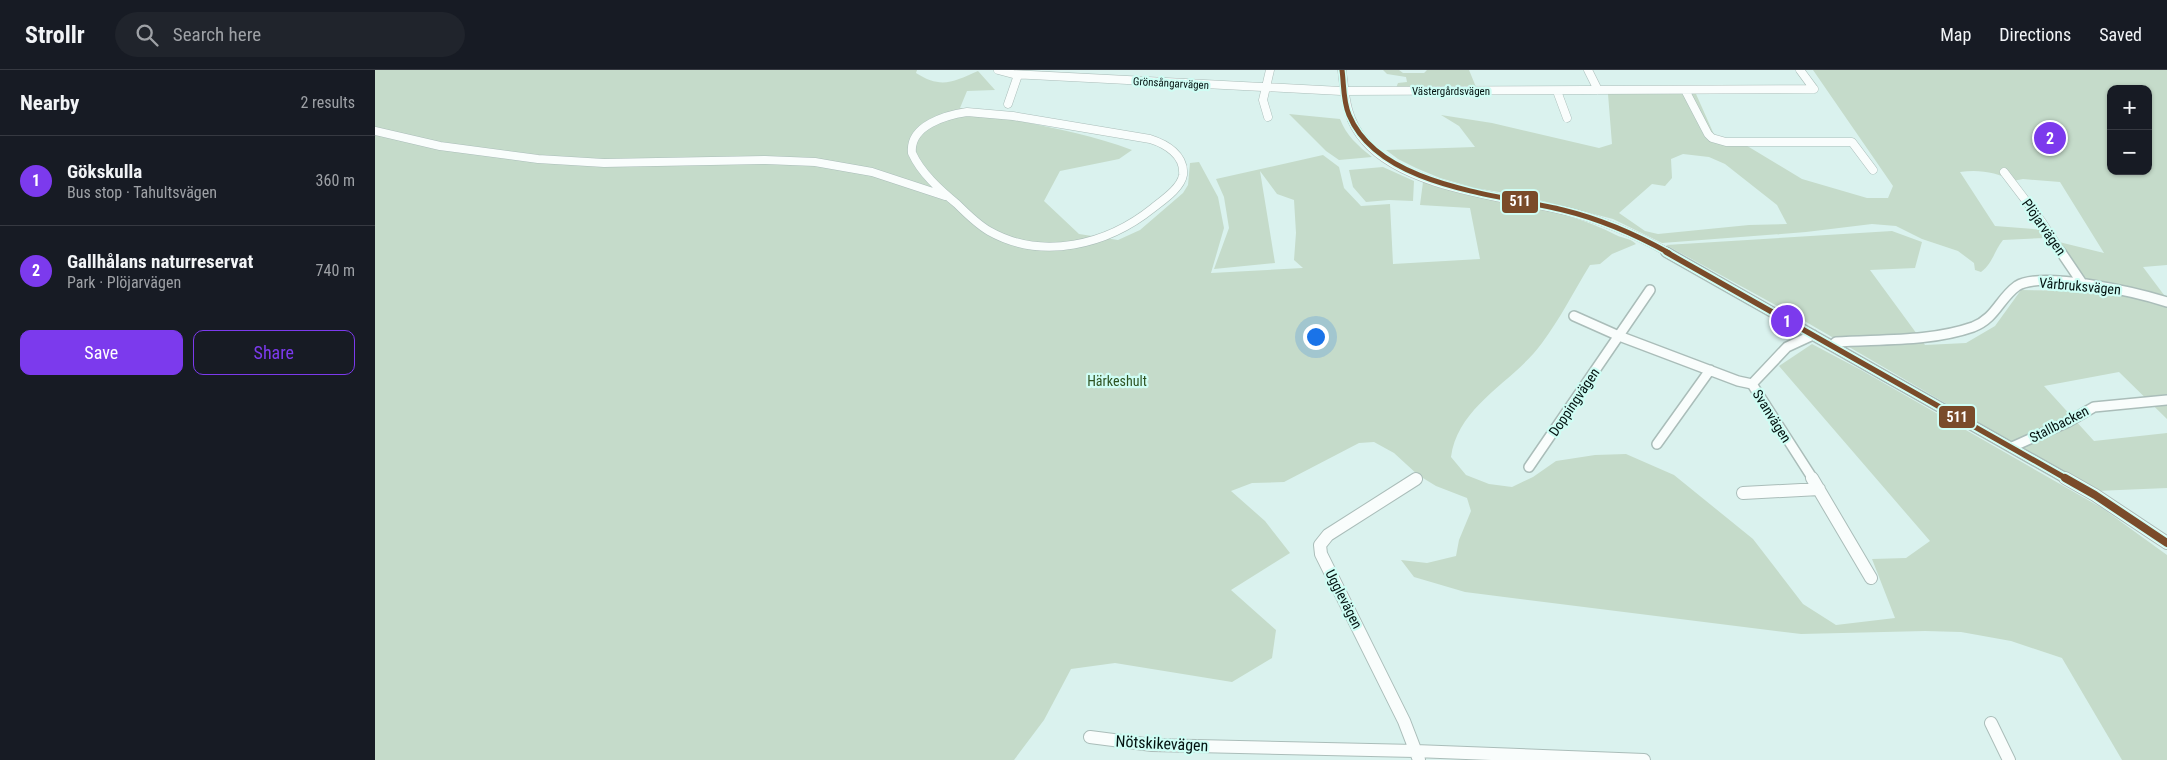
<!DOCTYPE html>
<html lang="en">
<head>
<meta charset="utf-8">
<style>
	body { margin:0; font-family:"Roboto Condensed",sans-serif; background:#20242c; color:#f1f3f6 }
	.controls { position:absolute; right:15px; top:15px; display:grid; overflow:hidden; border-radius:10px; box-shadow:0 1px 4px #0004 }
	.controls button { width:45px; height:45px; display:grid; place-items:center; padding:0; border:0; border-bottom:1px solid #363941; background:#171b24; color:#f1f3f6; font:25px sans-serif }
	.you { position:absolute; left:940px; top:266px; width:18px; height:18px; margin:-12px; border:4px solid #fff; border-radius:50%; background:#1a73e8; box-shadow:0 0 0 8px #1a73e833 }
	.badge { display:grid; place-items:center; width:32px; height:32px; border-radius:50%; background:#7c3aed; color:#fff; font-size:16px; font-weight:700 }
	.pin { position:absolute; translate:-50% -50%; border:2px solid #fff; box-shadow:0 1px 5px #0006 }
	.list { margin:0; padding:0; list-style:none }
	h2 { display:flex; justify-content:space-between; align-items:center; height:65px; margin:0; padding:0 20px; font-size:21px }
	h2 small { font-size:16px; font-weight:400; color:#9ea1a6 }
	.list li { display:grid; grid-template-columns:32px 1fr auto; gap:15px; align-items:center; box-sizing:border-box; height:90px; padding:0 20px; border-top:1px solid #363941 }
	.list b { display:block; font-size:19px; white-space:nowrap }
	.list p { margin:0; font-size:16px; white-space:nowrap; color:#9ea1a6 }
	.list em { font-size:16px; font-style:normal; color:#9ea1a6 }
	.actions { display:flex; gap:10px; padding:15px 20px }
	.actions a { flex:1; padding:11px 0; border:1px solid #7c3aed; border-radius:10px; text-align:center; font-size:18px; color:#7c3aed }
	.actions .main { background:#7c3aed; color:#fff }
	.icon { flex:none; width:28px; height:28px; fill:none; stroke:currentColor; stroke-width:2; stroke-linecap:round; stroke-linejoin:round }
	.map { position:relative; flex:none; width:1792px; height:690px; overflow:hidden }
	header { display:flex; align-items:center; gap:30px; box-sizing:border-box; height:70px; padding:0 25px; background:#171b24; border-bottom:1px solid #363941 }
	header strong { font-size:24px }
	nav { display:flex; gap:28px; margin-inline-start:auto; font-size:18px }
	.search { width:350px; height:45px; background:#20242c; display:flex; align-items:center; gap:12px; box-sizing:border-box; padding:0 18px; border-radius:28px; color:#9ea1a6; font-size:19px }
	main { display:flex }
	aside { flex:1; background:#171b24 }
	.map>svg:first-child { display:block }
	.green { fill:#c5dbca; fill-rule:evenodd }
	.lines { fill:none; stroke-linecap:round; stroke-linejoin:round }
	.minor-far2-casing { stroke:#aabdb9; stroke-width:9 }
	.minor-far1-casing { stroke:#aabdb9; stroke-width:12 }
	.minor-casing { stroke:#aabdb9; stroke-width:14 }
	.minor-far2 { stroke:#f9fdfc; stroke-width:8 }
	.minor-far1 { stroke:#f9fdfc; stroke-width:9 }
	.minor { stroke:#f9fdfc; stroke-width:12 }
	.bus-1-far2-casing { stroke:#cffdf4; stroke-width:8 }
	.bus-1-far1-casing { stroke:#cffdf4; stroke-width:9 }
	.bus-1-casing { stroke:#cffdf4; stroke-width:11 }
	.bus-1-far2 { stroke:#7a4b2a; stroke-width:5 }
	.bus-1-far1 { stroke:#7a4b2a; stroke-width:5.5 }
	.bus-1 { stroke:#7a4b2a; stroke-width:8 }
	.labels { text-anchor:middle; stroke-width:4.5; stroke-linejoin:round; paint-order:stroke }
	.far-street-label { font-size:11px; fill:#031210; stroke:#cffdf4 }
	.street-label { font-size:14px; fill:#031210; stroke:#cffdf4 }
	.park-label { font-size:14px; fill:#2e5321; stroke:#cffdf4 }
	.near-street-label { font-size:16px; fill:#031210; stroke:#cffdf4 }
	.line-badge { stroke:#cffdf4; stroke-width:2 }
	.badge-label { font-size:14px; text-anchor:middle; font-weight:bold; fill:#fff }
</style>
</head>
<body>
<header>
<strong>Strollr</strong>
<div class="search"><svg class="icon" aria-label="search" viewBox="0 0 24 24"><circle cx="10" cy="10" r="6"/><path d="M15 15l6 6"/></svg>Search here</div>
<nav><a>Map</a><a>Directions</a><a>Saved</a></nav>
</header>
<main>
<aside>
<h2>Nearby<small>2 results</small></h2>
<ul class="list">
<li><span class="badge">1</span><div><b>Gökskulla</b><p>Bus stop · Tahultsvägen</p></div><em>360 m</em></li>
<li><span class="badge">2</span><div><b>Gallhålans naturreservat</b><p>Park · Plöjarvägen</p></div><em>740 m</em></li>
</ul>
<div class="actions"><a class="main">Save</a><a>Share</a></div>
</aside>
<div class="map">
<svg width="1792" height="690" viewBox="0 0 1792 690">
	<rect width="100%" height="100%" fill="#daf2ee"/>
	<!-- green -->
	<path class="green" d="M0,0H542L541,3C566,19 578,12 603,1L620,20L592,21L585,38C609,39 623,46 645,51C683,59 720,66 757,80L744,89L685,101L669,131L704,164L743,170L765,160L808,123L813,115L815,93L824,92L843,127L849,158L836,203L928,198L919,190L921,163L919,130L902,124L885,101L900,193L839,199L854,158L849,127L841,109L948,85L964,97L969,118L986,136L1015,134L1018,194L1105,189L1095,138L1045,135L1048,112C1061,116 1075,120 1088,124C1139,135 1195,140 1241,165C1248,169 1254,167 1261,174L1237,184L1225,194L1215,195C1199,221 1185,249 1167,273C1139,312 1083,335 1076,387L1091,405L1114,414L1137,417L1158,407L1181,391L1220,385L1251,384L1299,405L1378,469L1428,534L1461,555L1520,548L1497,489L1531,488L1555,471L1404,296L1437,274L1486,300L1727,438L1792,485V690H1747L1687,588L1636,571L1586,562L1550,561L1426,564L1090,522L1039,507L1026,490L1052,493L1081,486L1084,470L1096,441L1092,428L1061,416L1043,405L1019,383L999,372L984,373L909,412L877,413L856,421L890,451L915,483L856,520L901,560L897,588L857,612L740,593L696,599L669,650L639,690H0Z
		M1008,0H1024L1028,3H1049L1052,0H1094L1101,17L1021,18L1023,13L1032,12L1031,7L1012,4Z
		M1438,0H1792V195L1768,197L1792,229V349L1744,302L1669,316L1719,371L1792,363V418L1721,421L1426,249L1291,175L1517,161L1547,172L1540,198L1495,200L1550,275L1591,273L1620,256L1646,220L1720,221L1684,172L1729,183L1685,112L1648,109L1638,111C1622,102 1603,99 1585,102L1620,156L1670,160L1669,168L1628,170C1619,181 1618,193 1606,202L1600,200L1599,193L1583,181L1547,169L1521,156L1497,154L1431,162L1287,173L1238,149L1148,126L1100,118L1065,108L1041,98L1023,89L1011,80L1100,77L1084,56L1066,45L1117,53L1224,78L1237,74L1233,24H1321L1341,69L1364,71L1427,109L1492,128H1513L1518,116ZM1736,19H1773V101H1736ZM1308,84L1334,87L1350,94L1402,135L1412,154L1374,155L1283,164L1270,161L1244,143L1277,114L1290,116L1297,108L1296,89Z
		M914,44L965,49C971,65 983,76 997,87L964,90L951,81Z
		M1008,97L1039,111L1038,131L1014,130L991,132L978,117L974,100Z"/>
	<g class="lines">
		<!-- minor-far2 casing -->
		<g class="minor-far2-casing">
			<path id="minor-far2" d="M623,0L638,4L966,21L1439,19
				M967,0C970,26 971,50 990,71C1032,120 1135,127 1195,142C1230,151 1262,165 1294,183
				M1213,0L1223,20
				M1425,0L1439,19
				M1310,20L1333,64L1337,68L1351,72H1477L1498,100
				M1182,21L1192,48
				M633,34L643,5
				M592,42L638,46L775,69C791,74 810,85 808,105C806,118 788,130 778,138C732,175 667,191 614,161C602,154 592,144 582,134C565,120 546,103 537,83C534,55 572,45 592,42Z
				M893,47L888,30L895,0
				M0,61L65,76L163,89L229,93L390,90L440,92L497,102L570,126
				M1629,102L1667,152L1687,183"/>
		</g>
		<!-- minor-far1 casing -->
		<g class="minor-far1-casing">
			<path id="minor-far1" d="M1291,182L1692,409
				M1686,182L1707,213
				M1199,246L1244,266L1363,311L1377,314
				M1457,276L1461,272C1506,269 1555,272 1598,257C1621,248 1624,229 1642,216C1666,200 1764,223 1792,232
				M1282,374L1335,300
				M1637,377L1693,352L1719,337L1792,330
				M1154,397L1275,220
				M1438,409L1377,314L1412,277L1438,265"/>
		</g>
		<!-- minor casing -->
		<g class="minor-casing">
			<path id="minor" d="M1437,408L1496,508
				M1690,408L1720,425L1792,473
				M1041,409L953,465L945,475L946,484L1029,651L1044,690
				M1368,423L1444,419
				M1616,653L1634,690
				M715,667L777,675L1040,681L1269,690"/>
		</g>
		<!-- minor-far2 -->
		<use href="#minor-far2" class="minor-far2"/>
		<!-- minor-far1 -->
		<use href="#minor-far1" class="minor-far1"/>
		<!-- minor -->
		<use href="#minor" class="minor"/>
		<!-- bus-1-far2 casing -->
		<g class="bus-1-far2-casing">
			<path id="bus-1-far2" d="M967,0C969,15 968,31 974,45C1004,117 1123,124 1188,140C1225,149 1260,164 1294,183"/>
		</g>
		<!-- bus-1-far1 casing -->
		<g class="bus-1-far1-casing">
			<path id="bus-1-far1" d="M1291,182L1692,409"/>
		</g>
		<!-- bus-1 casing -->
		<g class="bus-1-casing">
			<path id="bus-1" d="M1690,408L1720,425L1792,473"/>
		</g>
		<!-- bus-1-far2 -->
		<use href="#bus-1-far2" class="bus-1-far2"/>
		<!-- bus-1-far1 -->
		<use href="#bus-1-far1" class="bus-1-far1"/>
		<!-- bus-1 -->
		<use href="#bus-1" class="bus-1"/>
	</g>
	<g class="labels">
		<!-- far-street labels -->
		<g class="far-street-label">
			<text transform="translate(796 13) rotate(3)" y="4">Grönsångarvägen</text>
			<text x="1076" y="25">Västergårdsvägen</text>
		</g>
		<!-- street labels -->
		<g class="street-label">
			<text transform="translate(1669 157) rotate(55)" y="5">Plöjarvägen</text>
			<text transform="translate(1705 216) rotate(5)" y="5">Vårbruksvägen</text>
			<text transform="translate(1199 332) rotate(-56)" y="5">Doppingvägen</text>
			<text transform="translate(1397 346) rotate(58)" y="5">Svanvägen</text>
			<text transform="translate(1684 354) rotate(-27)" y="5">Stallbacken</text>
			<text transform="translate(969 529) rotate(63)" y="5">Ugglevägen</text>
		</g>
		<!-- park labels -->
		<g class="park-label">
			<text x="742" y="316">Härkeshult</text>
		</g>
		<!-- near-street labels -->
		<g class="near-street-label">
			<text transform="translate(787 673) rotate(3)" y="6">Nötskikevägen</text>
		</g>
	</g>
	<g class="line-badge">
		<rect x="1126" y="120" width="38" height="24" rx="5" fill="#7a4b2a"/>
		<rect x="1563" y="335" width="38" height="24" rx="5" fill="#7a4b2a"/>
	</g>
	<g class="badge-label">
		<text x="1145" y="136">511</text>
		<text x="1582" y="352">511</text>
	</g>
</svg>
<div class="controls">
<button>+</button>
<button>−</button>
</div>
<div class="you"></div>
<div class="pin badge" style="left:1412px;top:251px">1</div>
<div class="pin badge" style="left:1675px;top:68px">2</div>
</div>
</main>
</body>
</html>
